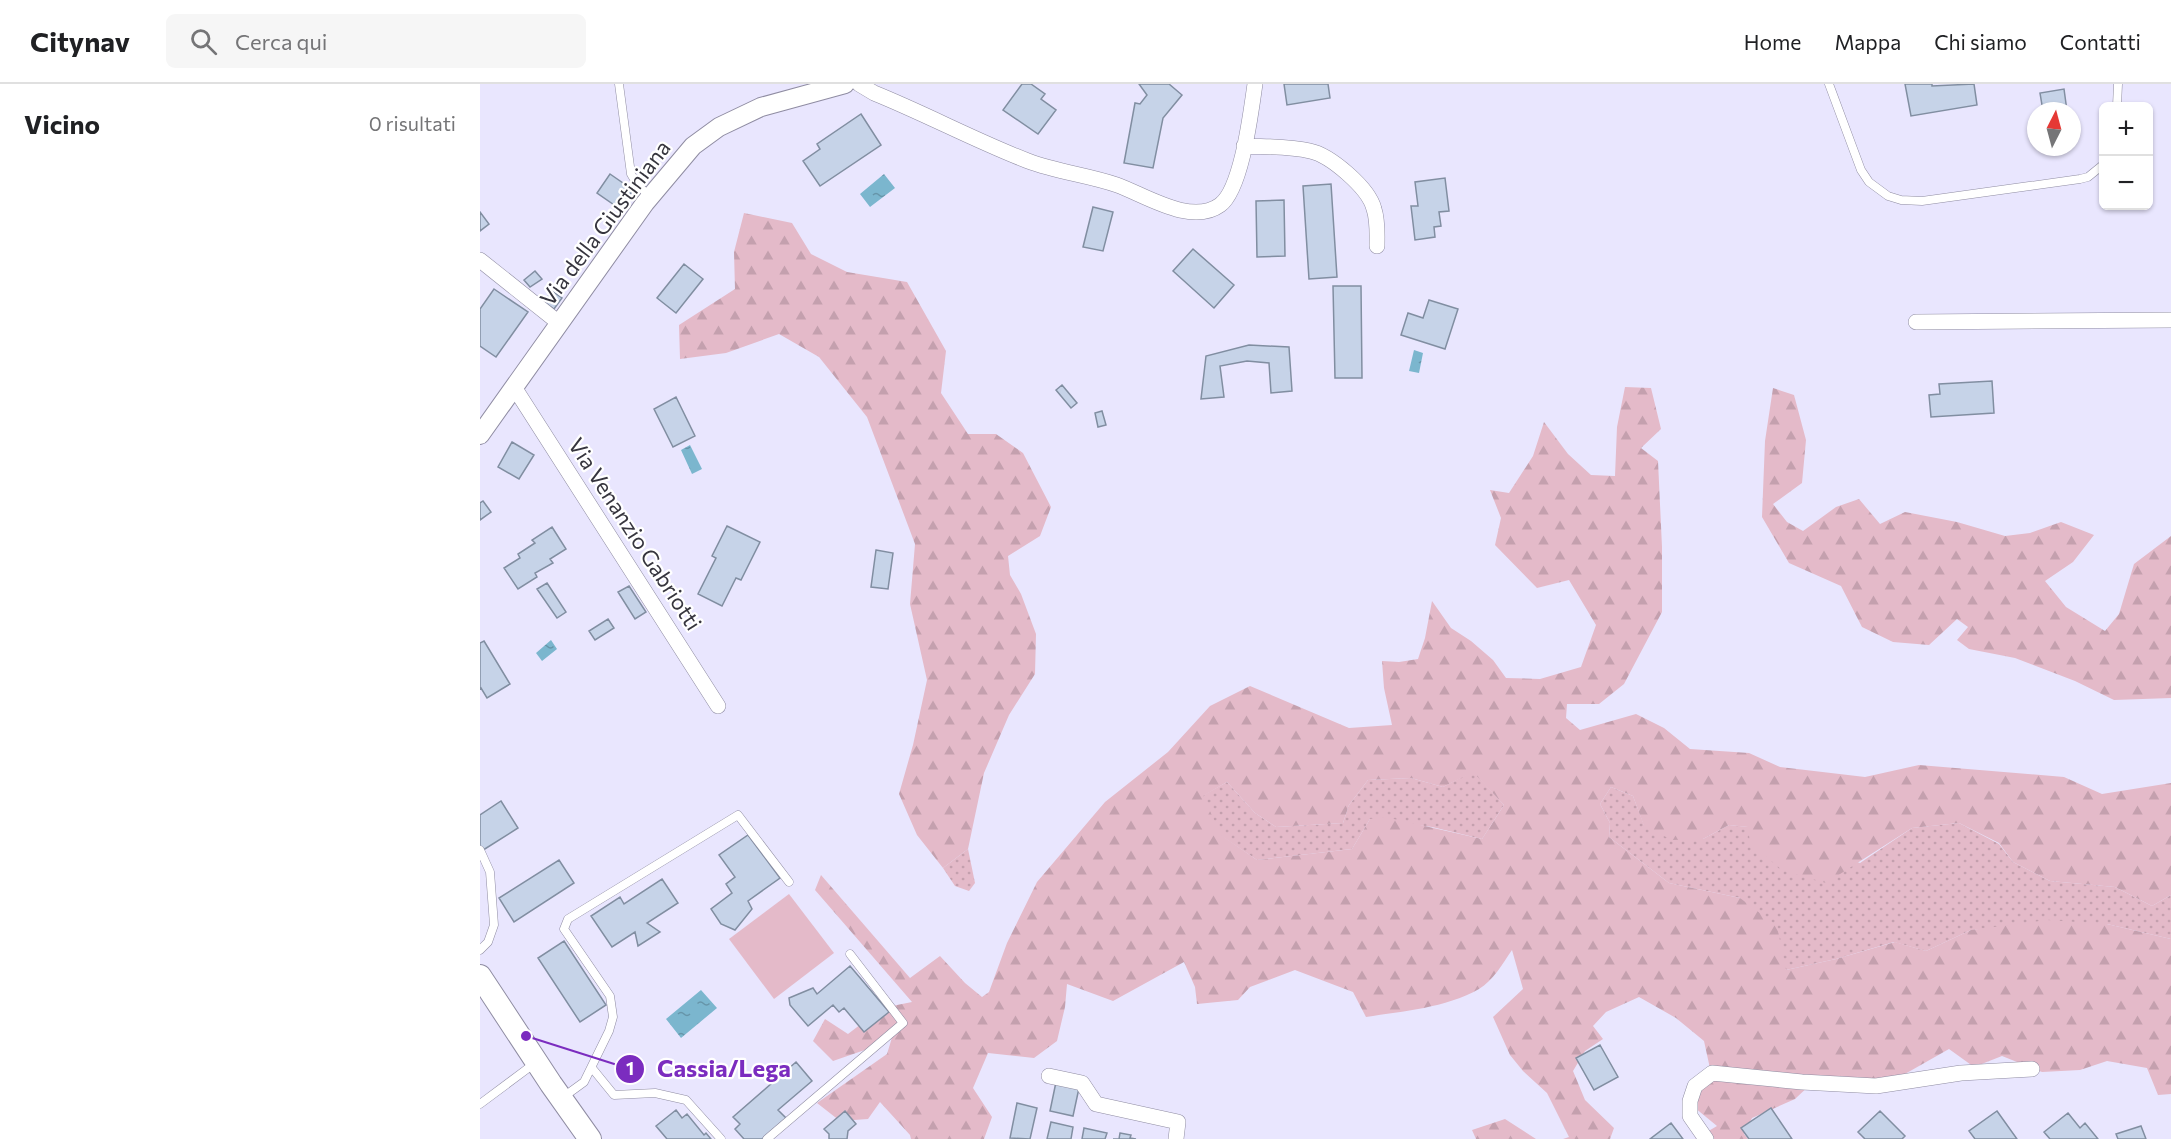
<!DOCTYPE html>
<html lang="it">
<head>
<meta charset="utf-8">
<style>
	body { margin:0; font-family:Commissioner,sans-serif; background:#f6f6f6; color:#202124 }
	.controls { position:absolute; right:18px; top:18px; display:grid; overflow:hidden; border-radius:9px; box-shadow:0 2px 4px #0004 }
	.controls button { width:54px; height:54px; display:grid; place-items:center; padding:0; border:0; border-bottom:2px solid #e0e0e0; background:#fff; color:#202124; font:30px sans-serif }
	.compass { position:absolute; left:1547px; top:18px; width:54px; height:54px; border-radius:50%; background:#fff; box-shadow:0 2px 4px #0004; rotate:6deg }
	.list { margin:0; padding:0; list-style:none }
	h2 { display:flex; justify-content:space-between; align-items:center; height:78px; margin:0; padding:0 24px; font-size:26px }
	h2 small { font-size:20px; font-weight:400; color:#757577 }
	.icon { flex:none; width:33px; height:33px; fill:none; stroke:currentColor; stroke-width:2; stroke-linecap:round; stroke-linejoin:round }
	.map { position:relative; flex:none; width:1691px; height:1055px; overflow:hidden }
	header { display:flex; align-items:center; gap:36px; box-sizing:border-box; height:84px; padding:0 30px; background:#fff; border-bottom:2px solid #e0e0e0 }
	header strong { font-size:28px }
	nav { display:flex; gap:33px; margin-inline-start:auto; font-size:21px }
	.search { width:420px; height:54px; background:#f6f6f6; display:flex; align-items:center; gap:15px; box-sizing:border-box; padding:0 21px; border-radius:9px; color:#757577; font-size:22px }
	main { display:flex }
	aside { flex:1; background:#fff }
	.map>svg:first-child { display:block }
	.grass { fill:url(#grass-dots) }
	.forest { fill:url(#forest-firs); fill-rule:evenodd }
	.green { fill:#e4bac9 }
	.water { fill:url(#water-ripples) }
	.building { fill:#c6d3e8; stroke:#818ea1; stroke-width:1.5 }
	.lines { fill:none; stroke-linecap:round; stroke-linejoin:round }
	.service-casing { stroke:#8f8ca2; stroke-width:9 }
	.minor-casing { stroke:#8f8ca2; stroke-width:16 }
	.tertiary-casing { stroke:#8f8ca2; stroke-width:20 }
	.primary-casing { stroke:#8f8ca2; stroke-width:24 }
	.service { stroke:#fff; stroke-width:8 }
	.minor { stroke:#fff; stroke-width:15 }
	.tertiary { stroke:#fff; stroke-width:18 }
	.primary { stroke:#fff; stroke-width:22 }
	.labels { text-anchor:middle; stroke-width:4.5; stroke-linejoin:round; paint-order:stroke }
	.street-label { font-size:22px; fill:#36353e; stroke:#fff }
	.leader { fill:none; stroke:#7b2cbf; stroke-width:2 }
	.callout-dot { fill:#7b2cbf; stroke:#fff; stroke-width:2 }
	.mark-label { font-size:18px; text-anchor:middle; font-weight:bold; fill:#fff }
	.callout-label { font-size:24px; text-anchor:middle; font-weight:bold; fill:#7b2cbf; stroke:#fff; stroke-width:4.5; stroke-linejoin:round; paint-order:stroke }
</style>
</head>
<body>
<header>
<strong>Citynav</strong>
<div class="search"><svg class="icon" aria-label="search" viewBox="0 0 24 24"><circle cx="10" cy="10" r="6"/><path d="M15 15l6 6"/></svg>Cerca qui</div>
<nav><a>Home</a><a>Mappa</a><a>Chi siamo</a><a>Contatti</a></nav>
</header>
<main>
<aside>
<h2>Vicino<small>0 risultati</small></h2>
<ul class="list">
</ul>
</aside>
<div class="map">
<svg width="1691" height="1055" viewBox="0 0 1691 1055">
	<defs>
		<pattern id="grass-dots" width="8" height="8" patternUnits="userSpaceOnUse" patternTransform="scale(1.5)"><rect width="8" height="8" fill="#e4bac9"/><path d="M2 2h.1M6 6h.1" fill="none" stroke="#c4a0ae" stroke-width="1.8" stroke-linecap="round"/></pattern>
		<pattern id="forest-firs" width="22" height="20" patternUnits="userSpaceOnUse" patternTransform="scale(1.5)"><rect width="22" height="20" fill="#e4bac9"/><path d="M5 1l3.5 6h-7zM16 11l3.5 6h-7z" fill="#c4a0ae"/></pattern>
		<pattern id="water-ripples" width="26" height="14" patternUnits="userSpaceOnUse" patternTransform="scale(1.5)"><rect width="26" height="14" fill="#7bb6ce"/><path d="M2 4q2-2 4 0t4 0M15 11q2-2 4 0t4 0" fill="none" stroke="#6695a9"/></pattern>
	</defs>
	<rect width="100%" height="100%" fill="#e9e6fe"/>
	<!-- grass -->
	<path class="grass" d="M993,687L1024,721L1002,755L952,743L890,735L872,765L777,776L740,751L722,712L747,698L775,729L796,743L863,739L869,721L888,696L931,694L963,703Z
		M1131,703L1153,712L1164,741L1223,755L1249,741L1269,743L1380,779L1432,744L1479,739L1519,760L1533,778L1570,797L1635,803L1672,822L1691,811V855L1627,840L1491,846L1446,867L1414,858L1356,875L1306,886L1260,814L1189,799L1129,753L1130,739L1120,720Z
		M488,765L495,799L489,807L475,802L463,784Z"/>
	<!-- forest -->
	<path class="forest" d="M264,129L312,139L331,170L367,188L427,198L466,267L461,309L488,350H516L543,369L571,423L560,452L528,472L530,491L541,510L556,550L555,590L529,631L504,689L488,765L463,784L437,751L419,710L433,661L447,596L430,520L435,460L387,333L339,273L299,250L246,269L200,275L199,241L255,205L254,168Z
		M1145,303L1171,304L1181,345L1161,364L1178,377L1182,463V528L1144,600L1119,620H1087L1086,634L1100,646L1156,630L1184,644L1210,665L1269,669L1300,683L1385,693L1439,681L1584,693L1622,710L1691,699V811L1672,822L1635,803L1570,797L1533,778L1519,759L1479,739L1432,744L1346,799L1302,786L1270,759L1268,743L1249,741L1223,755L1192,756L1164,742L1153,712L1131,703L1120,720L1130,739L1129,753L1189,799L1260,814L1297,842L1306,886L1356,875L1415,858L1446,867L1491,846L1567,836L1627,840L1691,855V1010L1678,1011L1667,984L1627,977L1600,986L1562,988L1522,972L1494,983L1469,965L1402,1003L1332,999L1315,1015L1272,1034L1264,1050L1268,1055H1215L1237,1042L1209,1019L1231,989L1224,957L1196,934L1159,913L1126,928L1113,942L1123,955L1105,967L1093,987L1105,1016L1134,1044L1130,1055H1083L1089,1053L1067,1009L1043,987L1030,971L1013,933L1043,905L1032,866C1023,879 1013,897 999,905C965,924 924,927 886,933L873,908L815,886L770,903L758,916L717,920L715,903L704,878L633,917L587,900L585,923L577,957L554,974L508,969L493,1004L512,1033L504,1055H431L430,1051L400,1018L388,1035L360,1037L337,1019L407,970L414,947L402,960L353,977L333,957L345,935L368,950L402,924L432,918L335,806L341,791L430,894L460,872L485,899L502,913L509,908L527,859L557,798L625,718L688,668L730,622L770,602L869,644L912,641L904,604L902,577L919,578L938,575L945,554L952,517L971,544L991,557L1013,576L1026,594L1060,595L1101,583L1116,541L1089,496L1057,504L1015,461L1021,434L1010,406L1029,409L1053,372L1064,338L1088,370L1111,391L1135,392L1137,343ZM993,688L1024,721L1002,755L905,733L890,735L872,765L777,776L741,751L723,712L747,698L775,729L796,743L863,739L869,721L888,696L931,694L963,703Z
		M1293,304L1314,311L1326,356L1322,399L1293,420L1307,438L1323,447L1356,423L1379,415L1400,440L1425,428L1477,438L1525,452L1550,449L1581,438L1614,451L1593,478L1565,497L1586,523L1625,547L1639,530L1654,480L1691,452V614L1634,616L1595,597L1535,574L1489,565L1477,556L1488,543L1477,535L1449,561L1413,558L1382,543L1361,502L1309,479L1282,433L1285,357Z
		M1025,1035L1056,1055H996L992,1046Z"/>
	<!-- green -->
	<path class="green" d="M309,810L354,869L294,915L249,855Z"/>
	<!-- water -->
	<path class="water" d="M404,90L415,104L390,123L380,110Z
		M934,266L943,269L939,289L929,287Z
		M210,361L222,385L212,390L201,366Z
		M71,556L77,565L62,577L56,569Z
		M221,906L237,924L201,954L186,935Z"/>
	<!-- building -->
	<path class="building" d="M542,0H551L565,10L561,15L576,26L558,50L523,26Z
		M659,0H689L702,11L683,34L673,84L644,79L655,19L660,20L667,11Z
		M804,0H848L850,14L807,21Z
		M1425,0H1452V2L1494,0L1497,21L1431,32Z
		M1584,5L1587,27H1563L1560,9Z
		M381,30L401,61L340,102L323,77L340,65L337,60Z
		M130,90L153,106L140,125L117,109Z
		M965,94L969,127L959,128L961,142L954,143L955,153L935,156L931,122H938L935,98Z
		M851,100L857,193L829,195L823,102Z
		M804,116L805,172L777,173L776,117Z
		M613,123L633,128L623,167L603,163Z
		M0,128L9,140L0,147Z
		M713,165L754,201L734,224L693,187Z
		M204,180L223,195L196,229L177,214Z
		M55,187L62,195L50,203L44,196Z
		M853,202H881L882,294H855Z
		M14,205L48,228L16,273L0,262V225Z
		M72,207L82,214L74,225L64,218Z
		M949,216L978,225L965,265L921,251L928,229L943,234Z
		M769,261L809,263L812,307L791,309L789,279L767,277L740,282L744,313L721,315L726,272Z
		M1512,297L1514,329L1451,333L1449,311L1460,310L1459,300Z
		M582,301L597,319L591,324L576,306Z
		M196,313L215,352L193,363L174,325Z
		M622,327L626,341L618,343L615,329Z
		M32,358L54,371L39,395L18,383Z
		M3,417L11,428L0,436V419Z
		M247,442L280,458L261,496L256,494L242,522L218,510L236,474L232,472Z
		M72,443L86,465L70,475L73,479L55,489L57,493L38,505L24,484L40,474L38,470L55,459L52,456Z
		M396,466L413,469L408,505L391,503Z
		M67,499L86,528L77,534L57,505Z
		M149,502L166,528L155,535L138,508Z
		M128,535L134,544L115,556L109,547Z
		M4,557L30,600L7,614L1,604L0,605V559Z
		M21,717L38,744L0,768V731Z
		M268,751L300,794L268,817L272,825L255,846L241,840L231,825L252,809L246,800L255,793L239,771Z
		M79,776L94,799L34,838L19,814Z
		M182,795L198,819L167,839L180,848L158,862L155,848L132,863L111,832L140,813L144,820Z
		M84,857L126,921L100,938L58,874Z
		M370,882L409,928L384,948L364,924L359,928L353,921L328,942L310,921L309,914L333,904L337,910Z
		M1120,961L1138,993L1114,1006L1096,974Z
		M316,978L332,997L298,1026L306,1034L282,1055H264L255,1045L260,1040L253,1033Z
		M576,998L599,1004L593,1032L570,1027Z
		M537,1019L557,1024L550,1055L530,1054Z
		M1291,1024L1312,1055H1269L1261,1044Z
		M196,1026L202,1034L207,1030L224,1051L226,1049L231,1055H187L176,1042Z
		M365,1027L376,1040L368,1047L367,1055H349V1050L344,1045Z
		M1400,1027L1425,1052L1422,1055H1385L1378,1048Z
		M1517,1027L1537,1055H1495L1489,1047Z
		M1588,1029L1600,1044L1605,1039L1618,1055H1570L1564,1048Z
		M571,1038L593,1043L591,1055H567Z
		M1191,1039L1203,1055H1170Z
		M1661,1042L1666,1055H1638L1636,1050Z
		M604,1044L627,1049L625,1055H602Z
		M640,1049L651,1051L650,1054L656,1055H633H639Z"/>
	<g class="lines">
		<!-- service casing -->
		<g class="service-casing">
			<path id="service" d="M139,0L151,90L157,100L170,113
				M1349,0L1381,86L1389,98L1408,112L1421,116L1442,117L1600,95L1608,93L1624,80
				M1637,22L1638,0
				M0,766L10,788L14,841L8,858L0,866
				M112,984L134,1011L175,1009L206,1016L241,1055
				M82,1014L104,998L129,947L133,933L130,912L84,845L88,835L258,731L309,798
				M0,1020L55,979
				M287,1055L423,939L370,870"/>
		</g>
		<!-- minor casing -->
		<g class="minor-casing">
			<path id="minor" d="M379,0L394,9C446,30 496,57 548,77C577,88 608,91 637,101C665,111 711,142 740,121C762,105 771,27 775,0
				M764,62C785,63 809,62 830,67C850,71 889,104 894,125C898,137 897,150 897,162
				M0,176L79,239
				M1436,238L1691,236
				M34,303L238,622
				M569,992L602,999L616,1020L698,1038L696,1055
				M1226,1055L1210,1032V1017L1215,1002L1232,989L1322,998L1396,1002L1481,989L1552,985"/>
		</g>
		<!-- tertiary casing -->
		<g class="tertiary-casing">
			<path id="tertiary" d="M0,351L165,119L213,62L239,43L281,23L365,0"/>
		</g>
		<!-- primary casing -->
		<g class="primary-casing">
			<path id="primary" d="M0,892L71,1000L110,1055"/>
		</g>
		<!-- service -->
		<use href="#service" class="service"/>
		<!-- minor -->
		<use href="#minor" class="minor"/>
		<!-- tertiary -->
		<use href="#tertiary" class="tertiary"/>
		<!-- primary -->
		<use href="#primary" class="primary"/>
	</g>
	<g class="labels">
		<!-- street labels -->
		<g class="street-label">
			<text transform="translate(125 139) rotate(-53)" y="8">Via della Giustiniana</text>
			<text transform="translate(155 450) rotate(57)" y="8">Via Venanzio Gabriotti</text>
		</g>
	</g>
	<!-- callouts -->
	<path class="leader" d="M46 952L150 985"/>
	<g class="callout-dot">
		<circle cx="46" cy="952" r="6"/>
		<circle cx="150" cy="985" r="15"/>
	</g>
	<g class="mark-label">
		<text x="150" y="991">1</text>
	</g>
	<g class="callout-label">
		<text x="244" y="993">Cassia/Lega</text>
	</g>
</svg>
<div class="controls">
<button>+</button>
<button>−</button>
</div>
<svg class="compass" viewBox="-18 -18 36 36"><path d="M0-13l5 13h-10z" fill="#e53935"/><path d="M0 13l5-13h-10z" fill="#757577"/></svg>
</div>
</main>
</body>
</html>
